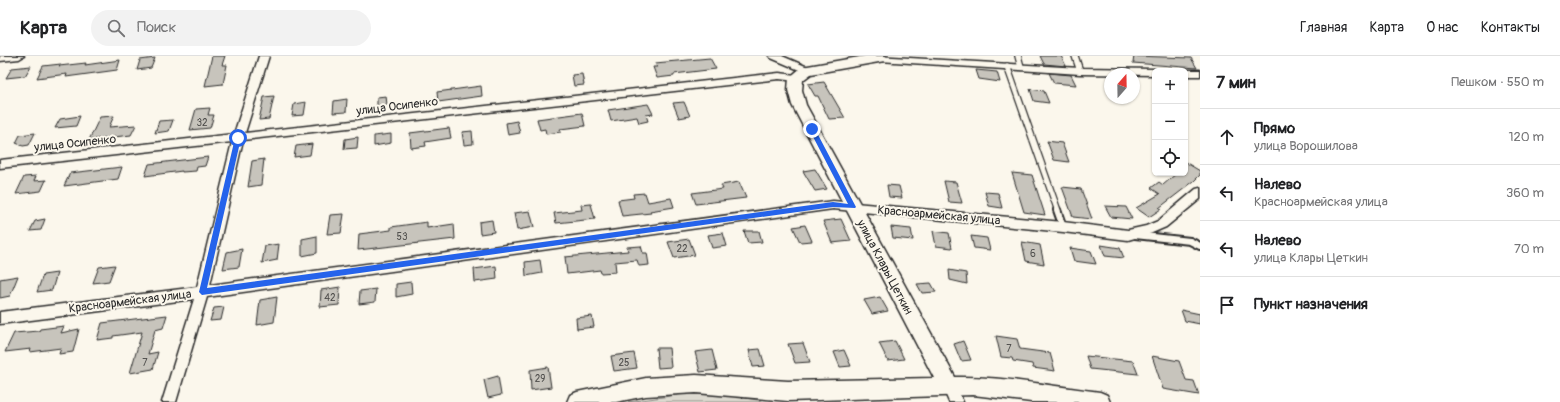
<!DOCTYPE html>
<html lang="ru">
<head>
<meta charset="utf-8">
<style>
	body { margin:0; font-family:Pangolin,sans-serif; background:#f2f2f2; color:#202124 }
	.controls { position:absolute; right:12px; top:12px; display:grid; overflow:hidden; border-radius:6px; box-shadow:0 1px 3px #0004 }
	.controls button { width:36px; height:36px; display:grid; place-items:center; padding:0; border:0; border-bottom:1px solid #e0e0e0; background:#fff; color:#202124; font:20px sans-serif }
	.compass { position:absolute; left:1104px; top:12px; width:36px; height:36px; border-radius:50%; background:#fff; box-shadow:0 1px 3px #0004; rotate:20deg }
	.stop { position:absolute; width:12px; height:12px; margin:-9px; border:3px solid #2563eb; border-radius:50%; background:#fff }
	.stop.end { background:#2563eb; border-color:#fff; box-shadow:0 1px 4px #0008 }
	.list { margin:0; padding:0; list-style:none }
	h2 { display:flex; justify-content:space-between; align-items:center; height:52px; margin:0; padding:0 16px; font-size:17px }
	h2 small { font-size:13px; font-weight:400; color:#757577 }
	.list li { display:grid; grid-template-columns:26px 1fr auto; gap:12px; align-items:center; box-sizing:border-box; height:56px; padding:0 16px; border-top:1px solid #e0e0e0 }
	.list b { display:block; font-size:15px; white-space:nowrap }
	.list p { margin:0; font-size:13px; white-space:nowrap; color:#757577 }
	.list em { font-size:13px; font-style:normal; color:#757577 }
	.icon { flex:none; width:22px; height:22px; fill:none; stroke:currentColor; stroke-width:2; stroke-linecap:round; stroke-linejoin:round }
	.map { position:relative; flex:none; width:1200px; height:346px; overflow:hidden }
	header { display:flex; align-items:center; gap:24px; box-sizing:border-box; height:56px; padding:0 20px; background:#fff; border-bottom:1px solid #e0e0e0 }
	header strong { font-size:19px }
	nav { display:flex; gap:22px; margin-inline-start:auto; font-size:14px }
	.search { width:280px; height:36px; background:#f2f2f2; display:flex; align-items:center; gap:10px; box-sizing:border-box; padding:0 14px; border-radius:22px; color:#757577; font-size:15px }
	main { display:flex }
	aside { flex:1; background:#fff }
	.map>svg:first-child { display:block }
	.green { fill:#dddad0; stroke:#84827e }
	.building { fill:#c7c4bc; stroke:#2b2b2b }
	.lines { fill:none; stroke-linecap:round; stroke-linejoin:round }
	.lane-far1-casing { stroke:#2b2b2b; stroke-width:8 }
	.lane-casing { stroke:#2b2b2b; stroke-width:10 }
	.street-casing { stroke:#2b2b2b; stroke-width:3 }
	.secondary-casing { stroke:#2b2b2b; stroke-width:3 }
	.lane-far1 { stroke:#fbf7ec; stroke-width:5.5 }
	.lane { stroke:#fbf7ec; stroke-width:6 }
	.street { fill:#fbf7ec; fill-rule:evenodd }
	.secondary { fill:#fbf7ec; fill-rule:evenodd }
	.route { fill:#2563eb }
	.labels { text-anchor:middle; stroke-width:4; stroke-linejoin:round; paint-order:stroke }
	.number-label { font-size:10px; fill:#52514f }
	.street-label { font-size:12px; fill:#2b2b2b; stroke:#fbf7ec }
</style>
</head>
<body>
<header>
<strong>Карта</strong>
<div class="search"><svg class="icon" aria-label="search" viewBox="0 0 24 24"><circle cx="10" cy="10" r="6"/><path d="M15 15l6 6"/></svg>Поиск</div>
<nav><a>Главная</a><a>Карта</a><a>О нас</a><a>Контакты</a></nav>
</header>
<main>
<div class="map">
<svg width="1200" height="346" viewBox="0 0 1200 346">
	<rect width="100%" height="100%" fill="#fbf7ec"/>
	<filter id="ink" filterUnits="userSpaceOnUse"><feTurbulence type="fractalNoise" baseFrequency=".025" numOctaves="2"/><feDisplacementMap in="SourceGraphic" scale="8" xChannelSelector="R" yChannelSelector="G"/><feConvolveMatrix kernelMatrix="1 2 1 2 8 2 1 2 1" color-interpolation-filters="sRGB"/></filter>
	<g filter="url(#ink)">
		<!-- green -->
		<path class="green" d="M684,338L722,339L758,344L763,346H628Z"/>
		<!-- building -->
		<path class="building" d="M212,0H225L222,9H227L223,28L205,30Z
			M1040,0H1061L1066,10L1044,8Z
			M1134,0L1191,2L1197,12L1133,7Z
			M155,2L151,12L137,14L140,4Z
			M710,2L716,13L674,18V20L657,22L653,11H657L655,7Z
			M120,4L117,14L66,21L67,18L37,22L43,10L61,8L59,10L86,7L85,9Z
			M31,10L25,20L6,22L12,12Z
			M976,14L997,16L1000,26L979,23Z
			M1049,17L1071,19L1076,29L1054,27Z
			M582,18L584,29L574,30L572,19Z
			M824,26L845,62L829,63L818,40H815L808,28Z
			M481,30L482,40L438,46L437,36Z
			M1030,33L1044,35L1049,47L1034,45Z
			M274,40L269,63L259,64L264,41Z
			M386,40L387,49L377,50V41Z
			M347,43L346,56L333,57L334,45Z
			M306,46L304,59L292,60L294,48Z
			M684,46L690,60L679,62L673,47Z
			M648,48L653,58L646,59L648,65L639,67L637,61L611,65L608,54Z
			M210,52L208,59H214L210,72L190,74L196,53Z
			M582,57L585,70L560,73L561,76L546,78L545,73L540,74L537,63Z
			M80,60L76,70L55,72L60,63Z
			M114,60L109,71L136,69L131,79L89,84L100,61Z
			M173,64L169,75L155,77L159,65Z
			M517,65L520,77L508,79L506,67Z
			M449,72L451,82L425,86L426,90L411,92L410,77Z
			M472,75L473,88L464,89L462,76Z
			M35,77L29,89L23,90L16,87L20,79Z
			M391,78V87L374,90V80Z
			M358,81L357,92L344,93L345,83Z
			M1047,85L1062,87L1069,106L1054,104Z
			M312,88L310,99L294,101L296,90Z
			M208,101L205,110L197,111L196,115L182,116V115L145,120L149,108Z
			M264,103L261,129L248,131L252,105Z
			M1185,106L1200,115V119L1194,125L1159,152L1161,153L1149,161L1136,152L1160,138L1151,132L1159,126L1163,129L1177,117H1185Z
			M122,111L118,123L64,130L70,117Z
			M815,113L827,133L815,135L803,115Z
			M1012,117L1032,119L1045,159L1024,156Z
			M36,120L34,125L46,124L41,135L16,138L24,121Z
			M944,125L956,126L962,147L949,146Z
			M739,126L746,142L696,148L692,137L723,133L721,129Z
			M887,129L899,130L902,142L889,141Z
			M1062,131L1081,133L1092,163L1073,161Z
			M985,136L998,137L1002,152L989,150Z
			M645,137L648,146L671,142L674,151L650,155L651,157L622,160L618,144L634,142L633,138Z
			M591,148L595,163L556,167L554,157L582,154L581,149Z
			M1105,150L1126,151L1132,163L1111,161Z
			M530,155L534,171L517,174L514,157Z
			M344,158L341,177L327,178L330,159Z
			M45,163L41,174L30,175L35,165Z
			M841,163L851,185L832,187L823,165Z
			M492,164L494,176L480,178L479,166Z
			M427,166V172L454,168L455,183L358,194L359,178L391,174V171Z
			M805,169L812,185L800,186L793,171Z
			M891,171L911,173L913,184L893,182Z
			M744,175H759L762,186L748,187Z
			M933,175L949,177L952,192L936,190Z
			M723,177L727,190L712,192L708,179Z
			M317,180V197L302,200V183Z
			M971,180L987,182L990,194L974,192Z
			M689,183L695,199L674,202L668,186Z
			M1022,186L1040,189L1044,208L1026,205Z
			M279,188L277,204L262,207L265,190Z
			M1101,189L1120,192L1124,202L1105,200Z
			M641,190L643,197H647L649,209L639,210L637,204L615,206L616,216L601,217L600,214L567,218L565,201L628,195L627,191Z
			M1070,192L1091,195L1096,208L1074,205Z
			M242,193L239,211L223,213L227,196Z
			M540,204L542,217L526,220L525,206Z
			M115,209L109,225L93,227L99,211Z
			M496,210L497,223L475,226L474,213Z
			M949,214L966,217L967,228L950,224Z
			M57,217L52,234L37,236L43,219Z
			M18,220L10,240L0,242V223Z
			M411,226L412,238L396,241V228Z
			M931,227L936,236L922,237L917,228Z
			M340,231L339,249L320,251L321,234Z
			M376,233L375,246L359,248L360,235Z
			M277,241L274,266L257,269L260,244Z
			M880,241L888,255L872,258L864,244Z
			M224,251L221,264L210,265L214,252Z
			M1181,254L1200,258V268L1185,265Z
			M167,259L163,272L155,274L148,298L158,296L153,313L130,317L142,276L113,280V282L97,284L102,267Z
			M592,260L594,271L577,273L576,262Z
			M64,270L61,277L79,273L73,296L59,298L61,292L30,296L31,293L5,296L14,277L39,275L40,273Z
			M996,280L1017,283L1020,293L1050,297L1055,315L1033,312L1032,308L1013,305L1012,302L1001,301Z
			M895,285L904,303L888,305L879,287Z
			M963,285L971,304L961,305L954,288Z
			M803,287L810,306L795,307L788,288Z
			M656,292H669L671,311L658,312Z
			M760,293L765,310L753,311L749,294Z
			M712,294L717,314L700,316L695,296Z
			M844,294L851,310L840,311L834,296Z
			M634,297L637,312L614,315L611,300Z
			M1086,300L1133,305L1138,318L1090,313Z
			M1152,300L1179,305L1186,324L1194,325L1199,339L1163,333Z
			M548,311L551,331L531,334L530,314Z
			M498,320L501,339L488,342L484,324Z"/>
		<g class="lines">
			<!-- lane-far1 casing -->
			<g class="lane-far1-casing">
				<path id="lane-far1" d="M1018,0L1021,11
					M1075,0L1080,15
					M1007,10L1058,155"/>
			</g>
			<!-- lane casing -->
			<g class="lane-casing">
				<path id="lane" d="M1057,154L1063,171
					M1135,179L1190,185L1200,190"/>
			</g>
			<!-- street casing -->
			<g class="street-casing">
				<path id="street" d="M0,0H24L19,3L0,5Z
					M259,0H269L245,77L779,17L796,19L801,22L796,25L779,23L243,84L210,229L833,145L1063,166L1128,174L1146,170L1158,165L1196,133L1200,132V143L1166,171L1152,177L1128,184L1063,176L833,153L207,241L176,346H162L194,243L0,268V256L197,231L232,86L0,112V104L234,78Z
					M769,0H782L810,12L812,14L807,17L804,16L771,2Z
					M876,0L1080,12L1155,13L1159,15H1155V19L1080,18L879,5L876,4L874,2Z
					M1185,14H1200V20H1185V15H1181Z
					M949,323L954,325L963,346H949L942,330L944,325Z"/>
			</g>
			<!-- secondary casing -->
			<g class="secondary-casing">
				<path id="secondary" d="M865,0H886L884,5L879,6L811,18L803,24L802,34L806,49L955,321C1003,320 1052,330 1100,336L1107,339L1110,346H1031L973,339L788,345L696,337L646,340L616,346H567L570,339L577,336L646,322L696,319L788,325L934,322L792,49L788,34L789,22L802,11Z"/>
			</g>
			<!-- lane-far1 -->
			<use href="#lane-far1" class="lane-far1"/>
			<!-- lane -->
			<use href="#lane" class="lane"/>
			<!-- street -->
			<use href="#street" class="street"/>
			<!-- secondary -->
			<use href="#secondary" class="secondary"/>
		</g>
	</g>
	<!-- route -->
	<path class="route" d="M812,71L815,73L856,151L855,152L833,151L202,239L199,236L235,82L238,80L241,82L207,232L833,146L848,148L809,73Z"/>
	<g class="labels">
		<!-- number labels -->
		<g class="number-label">
			<text x="202" y="70">32</text>
			<text x="402" y="184">53</text>
			<text x="682" y="196">22</text>
			<text x="1033" y="201">6</text>
			<text x="330" y="245">42</text>
			<text x="1009" y="296">7</text>
			<text x="145" y="310">7</text>
			<text x="624" y="310">25</text>
			<text x="540" y="326">29</text>
		</g>
		<!-- street labels -->
		<g class="street-label">
			<text transform="translate(397 50) rotate(-7)" y="4">улица Осипенко</text>
			<text transform="translate(75 87) rotate(-6)" y="4">улица Осипенко</text>
			<text transform="translate(939 159) rotate(5)" y="4">Красноармейская улица</text>
			<text transform="translate(885 211) rotate(62)" y="4">улица Клары Цеткин</text>
			<text transform="translate(130 245) rotate(-7)" y="4">Красноармейская улица</text>
		</g>
	</g>
</svg>
<div class="controls">
<button>+</button>
<button>−</button>
<button><svg class="icon" aria-label="locate" viewBox="0 0 24 24"><circle cx="12" cy="12" r="6"/><path d="M12 2v4M12 18v4M2 12h4M18 12h4"/></svg></button>
</div>
<svg class="compass" viewBox="-18 -18 36 36"><path d="M0-13l5 13h-10z" fill="#e53935"/><path d="M0 13l5-13h-10z" fill="#757577"/></svg>
<div class="stop" style="left:238px;top:82px"></div>
<div class="stop end" style="left:812px;top:73px"></div>
</div>
<aside>
<h2>7 мин<small>Пешком · 550 m</small></h2>
<ul class="list">
<li><svg class="icon" aria-label="ahead" viewBox="0 0 24 24"><path d="M12 20V5M6 11l6-6 6 6"/></svg><div><b>Прямо</b><p>улица Ворошилова</p></div><em>120 m</em></li>
<li><svg class="icon" aria-label="left" viewBox="0 0 24 24"><path d="M17 20v-9H6M10 6l-5 5 5 5"/></svg><div><b>Налево</b><p>Красноармейская улица</p></div><em>360 m</em></li>
<li><svg class="icon" aria-label="left" viewBox="0 0 24 24"><path d="M17 20v-9H6M10 6l-5 5 5 5"/></svg><div><b>Налево</b><p>улица Клары Цеткин</p></div><em>70 m</em></li>
<li><svg class="icon" aria-label="arrive" viewBox="0 0 24 24"><path d="M6 21V4h12l-3 4 3 4H6"/></svg><div><b>Пункт назначения</b></div></li>
</ul>
</aside>
</main>
</body>
</html>
